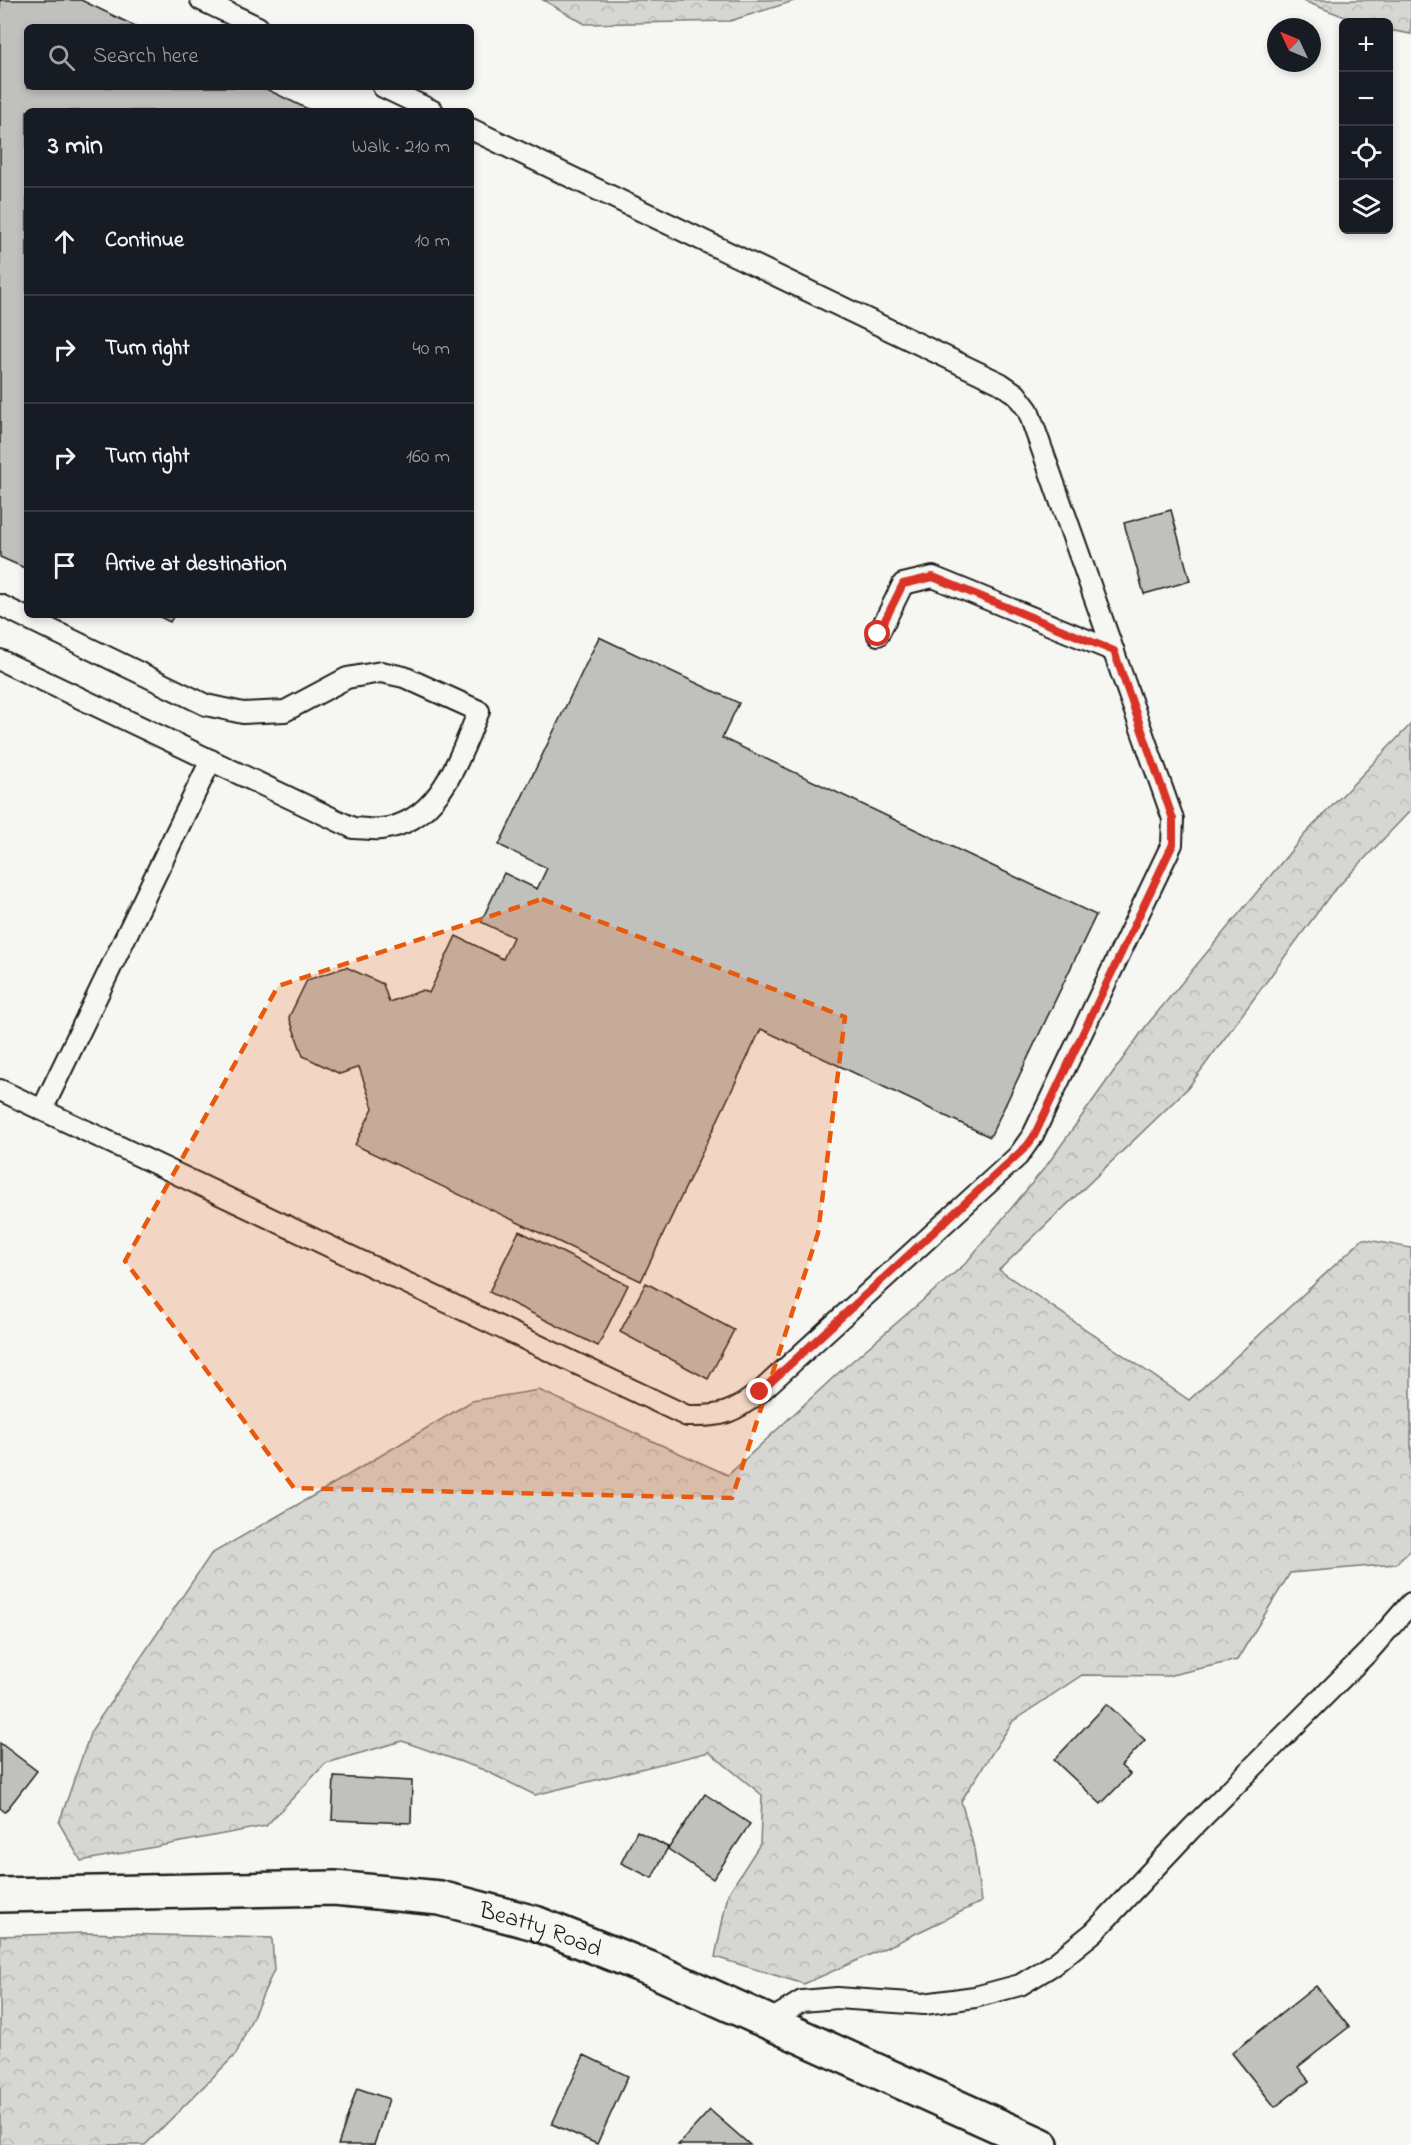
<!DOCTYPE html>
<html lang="en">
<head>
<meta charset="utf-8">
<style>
	body { margin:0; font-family:"Indie Flower",sans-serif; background:#242831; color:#f1f3f6 }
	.controls { position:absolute; right:18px; top:18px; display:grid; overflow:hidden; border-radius:9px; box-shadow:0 3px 9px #0003 }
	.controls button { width:54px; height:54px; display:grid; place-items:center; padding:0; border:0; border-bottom:2px solid #363941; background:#171b24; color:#f1f3f6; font:30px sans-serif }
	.compass { position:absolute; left:1267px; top:18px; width:54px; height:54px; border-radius:50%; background:#171b24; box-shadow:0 3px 9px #0003; rotate:314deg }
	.stop { position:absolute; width:18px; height:18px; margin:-14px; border:4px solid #d93025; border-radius:50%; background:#fff }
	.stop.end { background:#d93025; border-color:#fff; box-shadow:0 2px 6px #0008 }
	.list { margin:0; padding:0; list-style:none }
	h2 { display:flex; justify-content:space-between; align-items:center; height:78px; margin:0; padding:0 24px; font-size:26px }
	h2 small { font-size:20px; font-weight:400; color:#9ea1a6 }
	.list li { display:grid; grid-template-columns:39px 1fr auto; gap:18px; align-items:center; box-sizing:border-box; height:108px; padding:0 24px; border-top:2px solid #363941 }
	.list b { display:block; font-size:22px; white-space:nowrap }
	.list em { font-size:20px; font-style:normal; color:#9ea1a6 }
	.icon { flex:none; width:33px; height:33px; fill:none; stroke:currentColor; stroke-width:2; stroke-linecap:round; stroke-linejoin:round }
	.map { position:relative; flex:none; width:1411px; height:2145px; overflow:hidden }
	.search { position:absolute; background:#171b24; box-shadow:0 3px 9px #0003; left:24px; top:24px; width:450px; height:66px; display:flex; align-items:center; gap:15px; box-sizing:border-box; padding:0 21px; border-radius:9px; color:#9ea1a6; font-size:22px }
	.panel { position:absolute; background:#171b24; box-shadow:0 3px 9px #0003; left:24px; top:108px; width:450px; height:510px; border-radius:9px }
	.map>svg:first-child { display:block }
	.forest { fill:url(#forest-crowns); stroke:#797977; stroke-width:1.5 }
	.building { fill:#c0c0bd; stroke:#1c1c1c; stroke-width:1.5 }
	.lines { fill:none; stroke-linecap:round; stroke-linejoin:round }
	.service-casing { stroke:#1c1c1c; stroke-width:24 }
	.tertiary-casing { stroke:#1c1c1c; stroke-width:38 }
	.service { stroke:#f6f6f2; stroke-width:20 }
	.tertiary { stroke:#f6f6f2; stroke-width:33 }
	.route { stroke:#d93025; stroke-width:8 }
	.marked { fill:#e8590c; fill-opacity:0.2; stroke:#e8590c; stroke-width:4.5; stroke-dasharray:12 8; stroke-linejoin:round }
	.labels { text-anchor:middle; stroke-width:5; stroke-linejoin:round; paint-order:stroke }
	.street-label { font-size:24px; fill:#1c1c1c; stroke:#f6f6f2 }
</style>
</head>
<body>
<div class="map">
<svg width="1411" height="2145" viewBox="0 0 1411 2145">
	<defs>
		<pattern id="forest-crowns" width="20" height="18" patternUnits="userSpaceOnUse" patternTransform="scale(1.5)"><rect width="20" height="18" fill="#d6d6d2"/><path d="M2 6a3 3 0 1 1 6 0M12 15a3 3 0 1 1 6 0" fill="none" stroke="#b7b7b4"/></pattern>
	</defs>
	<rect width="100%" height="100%" fill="#f6f6f2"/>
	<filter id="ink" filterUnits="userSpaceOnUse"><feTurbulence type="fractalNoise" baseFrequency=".0167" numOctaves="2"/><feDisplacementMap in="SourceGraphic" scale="12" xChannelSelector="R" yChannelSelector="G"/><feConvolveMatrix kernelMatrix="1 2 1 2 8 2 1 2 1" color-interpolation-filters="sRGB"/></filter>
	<g filter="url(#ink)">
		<!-- forest -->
		<path class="forest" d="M543,0H797L730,21L585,24Z
			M1301,0H1411V34L1389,30L1388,22H1358Z
			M1411,724V810L1331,894L1188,1088L999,1270L1189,1400L1363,1239L1411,1248V1550L1396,1564L1290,1573L1237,1660L1167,1676L1082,1675L1013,1721L961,1801L974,1848L981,1902L894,1944L804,1984L715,1957L728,1894L760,1844L762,1795L709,1752L535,1795L484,1770L402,1741L326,1763L266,1826L81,1861L59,1823L91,1731L211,1554L318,1493L472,1401L539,1390L728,1475L836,1375L965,1264L1047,1165L1146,1026L1305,834Z
			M83,1933L272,1938L274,1970L236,2054L145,2145H0V1936Z"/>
		<!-- building -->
		<path class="building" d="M0,0H81L137,27H27V87H262L312,111H27V569L0,557Z
			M1171,510L1190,581L1144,594L1124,523Z
			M156,615H174L170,622Z
			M599,637L739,703L722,738L1096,915L990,1137L761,1029L641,1281L355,1145L373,1108L359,1067L340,1074L303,1056L289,1017L307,980L346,967L383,984L389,1002L423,990L429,993L456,936L503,959L513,937L481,922L504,873L537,889L547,868L499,845Z
			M519,1231L628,1285L598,1346L489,1292Z
			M646,1283L734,1330L708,1379L620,1332Z
			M1107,1704L1145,1740L1121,1766L1130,1774L1101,1804L1054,1760Z
			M0,1743L37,1771L5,1812L0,1808Z
			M334,1777L412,1781L411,1823L332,1820Z
			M705,1794L750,1824L713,1879L668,1849Z
			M637,1831L668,1847L652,1878L621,1863Z
			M1316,1986L1349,2027L1298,2067L1309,2081L1275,2107L1232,2053Z
			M584,2055L628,2076L597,2144L552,2124Z
			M357,2088L389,2099L374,2145H338Z
			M710,2110L750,2145H678Z"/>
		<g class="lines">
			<!-- service casing -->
			<g class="service-casing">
				<path id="service" d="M201,0L258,27
					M383,87L433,111
					M0,605L206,705L243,713L285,711L347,678L381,672L404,677L479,711C459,757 440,823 381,829C372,830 362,828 353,828L0,660
					M878,635L903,584L933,577L1114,651
					M0,1090L687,1416C722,1417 733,1413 760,1392L1018,1156L1033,1135L1172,844L1173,819L1028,410L1016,394L1000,383L471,129
					M42,1110L211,760
					M768,2022L802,2001L837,1998L924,2004L975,1997L1020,1985L1053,1965L1094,1932L1191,1829L1369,1651L1411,1603"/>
			</g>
			<!-- tertiary casing -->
			<g class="tertiary-casing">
				<g id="tertiary">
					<path id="s1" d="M0,1895L334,1888L440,1898L535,1923L651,1969L1041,2145"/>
				</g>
			</g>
			<!-- service -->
			<use href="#service" class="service"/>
			<!-- tertiary -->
			<use href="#tertiary" class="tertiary"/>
		</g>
	</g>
	<g class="lines" filter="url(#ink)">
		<!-- route -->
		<path class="route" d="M760,1392L1027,1146L1034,1136L1173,844V819L1114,651L933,577L903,584L878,634"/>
	</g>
	<!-- marked area -->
	<path class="marked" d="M542,899L845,1017L818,1233L732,1498L294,1488L125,1261L278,986Z"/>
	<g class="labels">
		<!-- street labels -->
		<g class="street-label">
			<text dy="8" stroke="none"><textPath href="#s1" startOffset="546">Beatty Road</textPath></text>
		</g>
	</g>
</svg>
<div class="controls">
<button>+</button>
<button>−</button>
<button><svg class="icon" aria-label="locate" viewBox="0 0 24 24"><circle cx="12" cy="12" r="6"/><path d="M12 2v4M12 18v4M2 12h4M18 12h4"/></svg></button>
<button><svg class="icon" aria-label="layers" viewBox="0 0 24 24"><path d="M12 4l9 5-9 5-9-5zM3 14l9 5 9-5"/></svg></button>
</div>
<svg class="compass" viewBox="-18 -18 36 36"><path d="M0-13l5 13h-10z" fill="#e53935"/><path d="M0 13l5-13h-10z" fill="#9ea1a6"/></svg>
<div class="stop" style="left:878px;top:634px"></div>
<div class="stop end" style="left:760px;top:1392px"></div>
<div class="search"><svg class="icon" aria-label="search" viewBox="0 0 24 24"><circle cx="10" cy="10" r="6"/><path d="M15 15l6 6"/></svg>Search here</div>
<section class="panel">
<h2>3 min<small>Walk · 210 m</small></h2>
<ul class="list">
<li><svg class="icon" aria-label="ahead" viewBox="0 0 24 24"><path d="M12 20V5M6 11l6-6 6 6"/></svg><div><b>Continue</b></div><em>10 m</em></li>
<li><svg class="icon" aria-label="right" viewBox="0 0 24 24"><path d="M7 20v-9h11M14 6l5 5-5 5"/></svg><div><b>Turn right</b></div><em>40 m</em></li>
<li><svg class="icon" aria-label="right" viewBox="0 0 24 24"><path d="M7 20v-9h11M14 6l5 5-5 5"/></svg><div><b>Turn right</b></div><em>160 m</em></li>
<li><svg class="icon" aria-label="arrive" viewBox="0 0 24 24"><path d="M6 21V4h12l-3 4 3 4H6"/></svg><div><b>Arrive at destination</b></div></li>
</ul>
</section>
</div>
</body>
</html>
